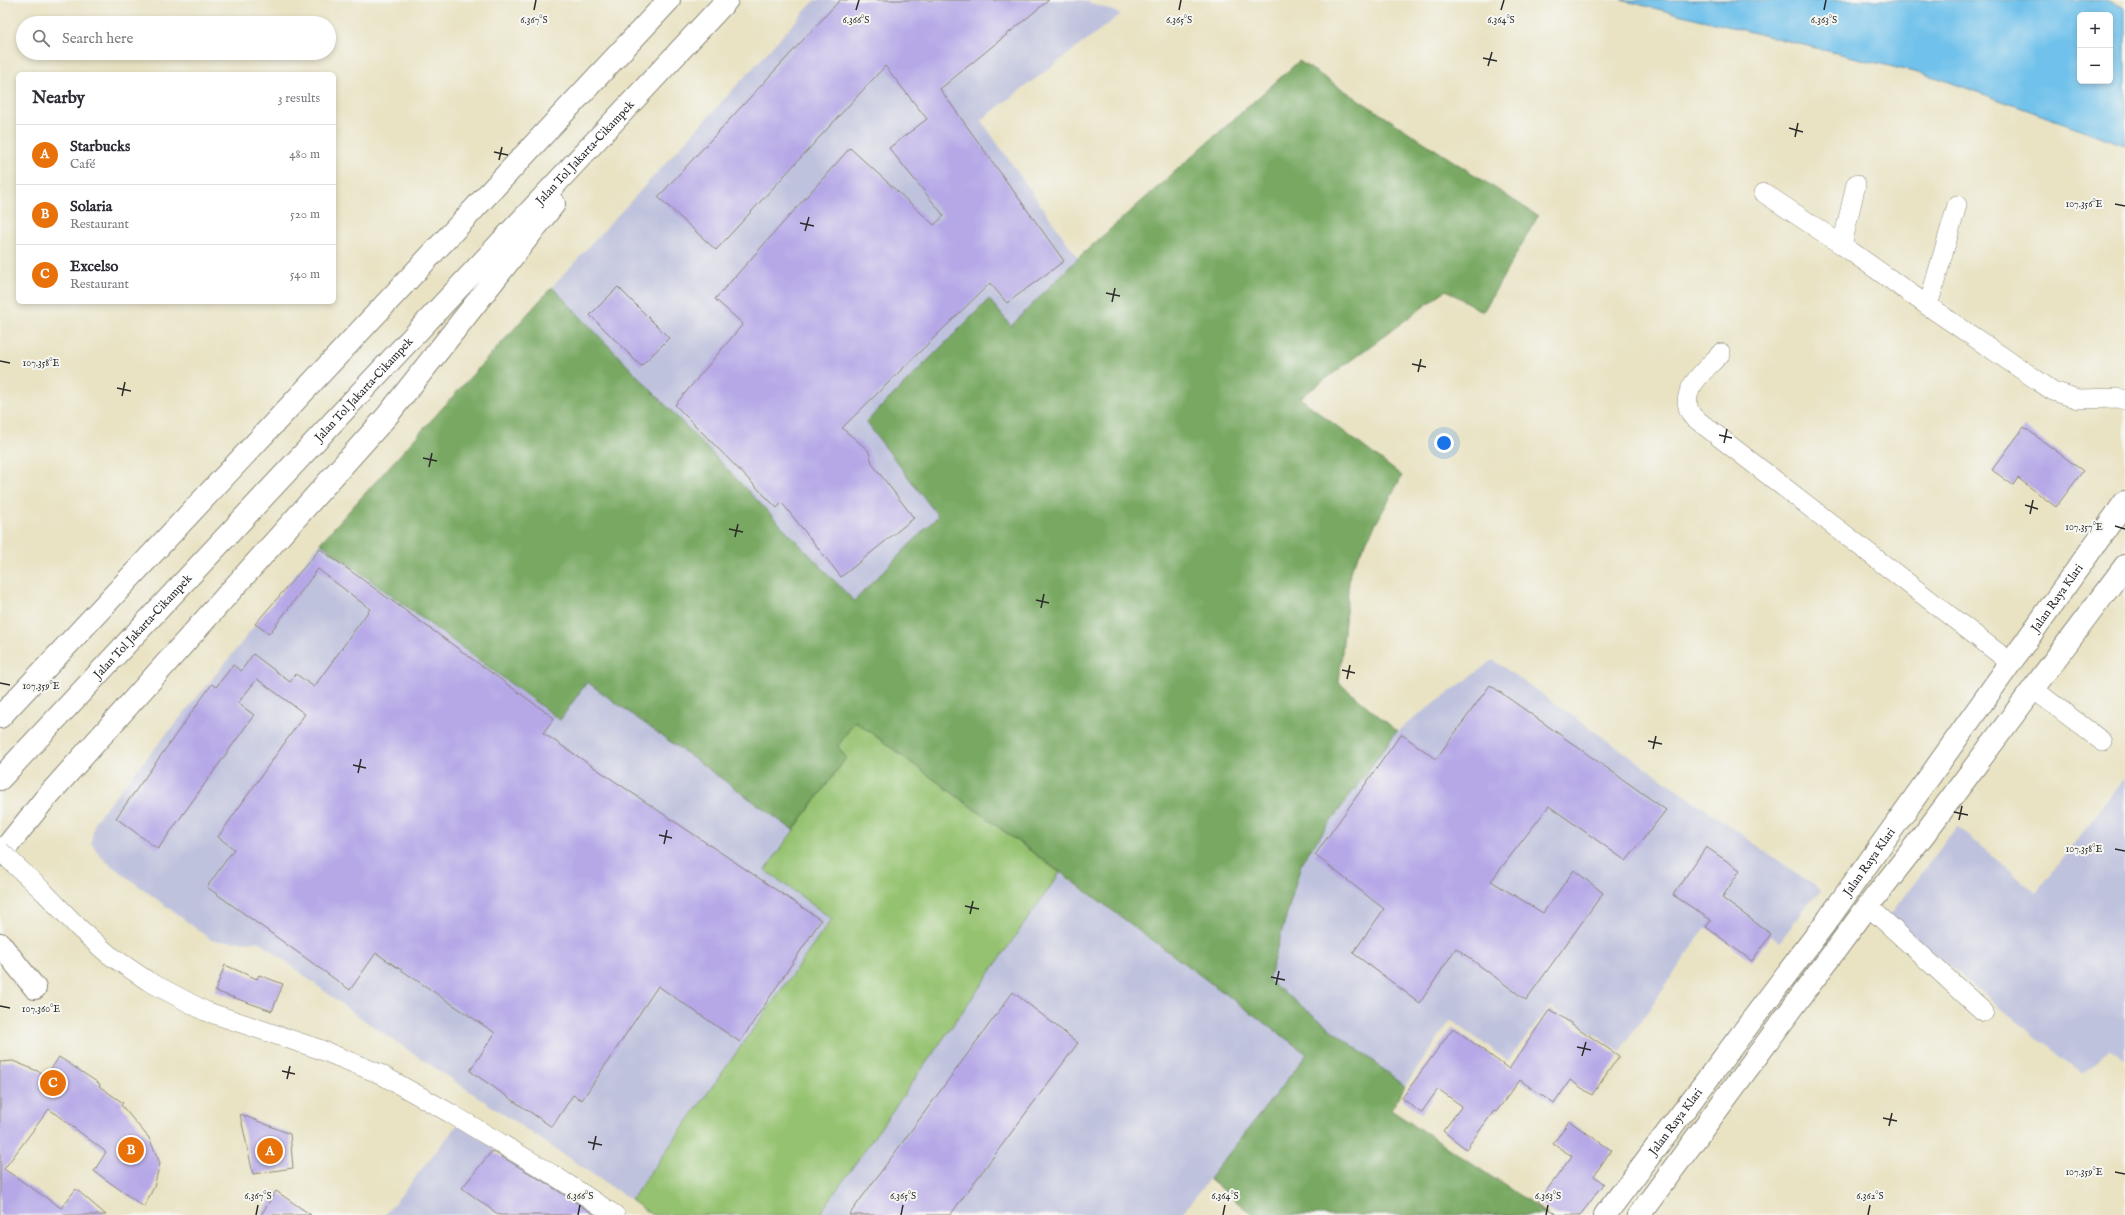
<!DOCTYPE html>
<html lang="en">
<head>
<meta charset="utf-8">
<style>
	body { margin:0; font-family:"IM FELL English",serif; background:#f7f7f7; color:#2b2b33 }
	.controls { position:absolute; right:12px; top:12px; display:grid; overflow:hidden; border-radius:6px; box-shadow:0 2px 6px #0003 }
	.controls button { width:36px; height:36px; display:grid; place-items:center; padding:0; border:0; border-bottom:1px solid #e1e1e2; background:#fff; color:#2b2b33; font:20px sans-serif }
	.you { position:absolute; left:1444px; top:443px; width:14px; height:14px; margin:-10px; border:3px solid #fff; border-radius:50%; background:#1a73e8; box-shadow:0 0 0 6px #1a73e833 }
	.badge { display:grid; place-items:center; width:26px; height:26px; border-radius:50%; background:#db2777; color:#fff; font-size:13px; font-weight:700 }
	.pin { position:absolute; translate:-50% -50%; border:2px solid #fff; box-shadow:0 1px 4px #0006 }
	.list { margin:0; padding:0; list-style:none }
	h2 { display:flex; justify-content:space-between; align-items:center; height:52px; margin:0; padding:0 16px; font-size:17px }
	h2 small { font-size:13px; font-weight:400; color:#7c7c81 }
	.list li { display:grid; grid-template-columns:26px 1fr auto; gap:12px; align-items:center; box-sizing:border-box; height:60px; padding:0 16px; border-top:1px solid #e1e1e2 }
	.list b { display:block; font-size:15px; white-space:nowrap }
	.list p { margin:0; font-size:13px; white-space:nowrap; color:#7c7c81 }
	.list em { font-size:13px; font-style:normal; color:#7c7c81 }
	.icon { flex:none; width:22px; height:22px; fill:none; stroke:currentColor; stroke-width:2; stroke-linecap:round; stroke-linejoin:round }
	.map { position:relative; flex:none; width:2125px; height:1215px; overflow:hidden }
	.search { position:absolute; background:#fff; box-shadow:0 2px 6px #0003; left:16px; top:16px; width:320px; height:44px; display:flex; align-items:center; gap:10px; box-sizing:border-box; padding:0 14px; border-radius:22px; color:#7c7c81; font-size:15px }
	.panel { position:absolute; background:#fff; box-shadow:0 2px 6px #0003; left:16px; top:72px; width:320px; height:232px; border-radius:6px }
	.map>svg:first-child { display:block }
	.industrial { fill:#bfc2dd }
	.green { fill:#95c270; stroke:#60764e }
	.forest { fill:#78a862; stroke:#526a46 }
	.water { fill:#6fc1eb; stroke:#4d768b; fill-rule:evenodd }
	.building { fill:#b6a8e7 }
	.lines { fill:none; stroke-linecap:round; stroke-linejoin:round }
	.minor-casing { stroke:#8a8778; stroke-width:20 }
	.highway-casing { stroke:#8a8778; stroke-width:24 }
	.minor { stroke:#fff; stroke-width:19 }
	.highway { stroke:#fff; stroke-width:22 }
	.minor-bridge-casing { stroke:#8a8778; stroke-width:20; stroke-linecap:butt }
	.minor-bridge { stroke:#fff; stroke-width:19 }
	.ticks { fill:none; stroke:#2b2b2b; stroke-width:1.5 }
	.labels { text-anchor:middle; stroke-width:4; stroke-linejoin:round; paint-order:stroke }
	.street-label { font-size:12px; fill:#2b2b2b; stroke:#f6f6f2 }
	.ticks-label { font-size:10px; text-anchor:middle; fill:#2b2b2b; stroke:#f6f6f2; stroke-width:4; stroke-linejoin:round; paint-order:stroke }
</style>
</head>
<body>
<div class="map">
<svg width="2125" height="1215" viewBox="0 0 2125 1215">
	<rect width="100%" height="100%" fill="#f6f6f2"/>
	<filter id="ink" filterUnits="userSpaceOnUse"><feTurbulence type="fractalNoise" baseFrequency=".025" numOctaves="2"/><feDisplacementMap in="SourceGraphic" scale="8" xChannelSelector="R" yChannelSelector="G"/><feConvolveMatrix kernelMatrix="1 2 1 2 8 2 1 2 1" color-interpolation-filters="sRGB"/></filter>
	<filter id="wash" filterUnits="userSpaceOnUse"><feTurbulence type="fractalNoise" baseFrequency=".012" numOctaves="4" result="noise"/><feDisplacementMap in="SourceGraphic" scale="16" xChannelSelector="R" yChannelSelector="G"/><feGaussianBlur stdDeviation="0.9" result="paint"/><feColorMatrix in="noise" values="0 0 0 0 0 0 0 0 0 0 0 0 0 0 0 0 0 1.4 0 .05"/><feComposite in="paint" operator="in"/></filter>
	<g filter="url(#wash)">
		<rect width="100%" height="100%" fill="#e9e3c4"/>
		<!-- industrial -->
		<path class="industrial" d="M815,0H1083L1121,14L981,120L1078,258L1011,326L989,299L866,422L938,516L854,602L552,287Z
			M320,543L560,720L587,682L793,830L765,870L832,918L631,1200L352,1012L260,942L213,941L104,860L91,843L95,821L230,657Z
			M1493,660L1822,891L1807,904L1780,942L1725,900L1620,1051L1550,1006L1508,1061L1451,1020L1405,1086L1268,980L1302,861L1397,731Z
			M2125,777V1059L2110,1049L2082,1074L1889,917L1957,826L2036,893Z
			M1060,873L1307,1054L1181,1215H819Z
			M458,1124L495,1148L462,1188L496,1215H385Z"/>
		<!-- green -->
		<path class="green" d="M855,721L1060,873L819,1215H652L631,1200L832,919L765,870L846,758L838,746Z"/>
		<!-- forest -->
		<path class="forest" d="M1299,61L1538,216L1483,312L1446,290L1300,398L1402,476L1350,571L1339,683L1397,731L1302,861L1268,980L1405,1086L1391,1110L1549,1215H1253L1209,1179L1307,1054L855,721L838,746L846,758L793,830L587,682L560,720L320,543L552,287L854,601L938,516L866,422L989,299L1011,326L1078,258Z"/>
		<!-- water -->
		<path class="water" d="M1621,0H2107L2125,8V145L1938,78ZM2080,15H2110V81H2080Z"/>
		<g id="blocks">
			<!-- building -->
			<path class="building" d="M840,0H1049L940,89L1064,261L1007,303L990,283L842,428L868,450L873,465L914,518L841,577L782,503L777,508L675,405L743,324L715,299L850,148L934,225L944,216L889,148L927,119L885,66L716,250L658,197Z
				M618,287L669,338L641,366L590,315Z
				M2024,427L2083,471L2056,507L2018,478L2013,485L1992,470Z
				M320,549L554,718L543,733L821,920L740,1042L658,986L582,1100L573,1095L552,1127L470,1071L495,1033L376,953L350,990L207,887L234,849L218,837L305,714L257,679L238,703L254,715L158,849L116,818L212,684L216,687L233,665L241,671L253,654L290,682L296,674L314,687L370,609L318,569L269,634L255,624Z
				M1490,685L1666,810L1626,861L1549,806L1491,881L1543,913L1574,870L1603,893L1526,1000L1456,948L1420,1003L1353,953L1384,909L1315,855L1401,734L1436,759Z
				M1706,847L1740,870L1722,898L1771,934L1752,961L1706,927L1711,920L1673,895Z
				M225,965L257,979L259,975L283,984L272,1011L215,991Z
				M1013,992L1078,1043L950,1215H849Z
				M1550,1009L1619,1056L1592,1095L1570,1080L1554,1104L1520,1080L1496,1112L1494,1111L1466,1149L1443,1131L1462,1106L1438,1089L1421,1113L1402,1098L1453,1028L1509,1069Z
				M59,1057L100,1084L99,1086L123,1103L121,1105L149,1138L160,1163L154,1187L144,1207L94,1171L106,1152L49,1109L4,1169L61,1208L76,1189L106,1215H0V1062L13,1061L47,1075Z
				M240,1114L290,1134L293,1168L253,1174Z
				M1569,1121L1611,1150L1594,1176L1604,1184L1580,1215H1557L1538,1202L1572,1156L1553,1144Z
				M492,1151L546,1183L595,1215H499L462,1188Z
				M276,1191L311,1215H261Z"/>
		</g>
	</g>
	<g filter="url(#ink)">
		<use href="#blocks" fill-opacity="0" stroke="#8a8778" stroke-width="1"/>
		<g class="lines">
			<!-- minor casing -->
			<g class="minor-casing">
				<path id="minor" d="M1856,184L1842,245L1928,306L2053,391L2078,399L2118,398L2125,400
					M1764,193L1842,245
					M1928,306L1957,205
					M1721,353C1705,371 1676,391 1692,416L2011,663
					M2032,688L2103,742
					M43,891L79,928L108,954L148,981L205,1011L319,1049L380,1074L450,1113L552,1174L615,1215
					M1868,906L1984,1012"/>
			</g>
			<!-- highway casing -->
			<g class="highway-casing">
				<g id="highway">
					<path d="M0,717L669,0"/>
					<path id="s1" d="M0,779L727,0"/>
					<path d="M0,855L44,800L387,416L554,204"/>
					<path d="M0,944L35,988"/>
					<path id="s2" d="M1605,1215L1829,918L2125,502"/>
					<path d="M1639,1215L1868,906L1922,837L2125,566"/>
				</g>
			</g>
			<!-- minor -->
			<use href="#minor" class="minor"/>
			<!-- highway -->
			<use href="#highway" class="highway"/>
			<!-- minor-bridge casing -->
			<g class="minor-bridge-casing">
				<path id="minor-bridge" d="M0,851L43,891"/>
			</g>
			<!-- minor-bridge -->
			<use href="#minor-bridge" class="minor-bridge"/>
		</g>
	</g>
	<!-- ticks -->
	<path class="ticks" d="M534,10L536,0M856,10L859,0M1179,10L1181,0M1501,10L1504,0M1824,10L1826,0M1483,58L1497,61M1488,66L1492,52M1789,128L1803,132M1795,137L1798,123M494,152L508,155M499,160L502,147M2115,204L2125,206M800,223L814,226M805,231L809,217M1106,293L1120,296M1112,302L1115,288M0,361L10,363M1412,364L1426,367M1418,372L1421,359M117,388L131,391M122,396L125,382M1719,435L1732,438M1724,443L1727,429M423,458L437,461M429,467L432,453M2025,505L2038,509M2030,514L2033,500M2115,526L2125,529M729,529L743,532M735,537L738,524M1036,600L1049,603M1041,608L1044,594M1342,670L1355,673M1347,679L1350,665M0,683L10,685M1648,741L1662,744M1653,749L1656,736M353,765L366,768M358,773L361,759M1954,812L1968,815M1959,820L1962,806M659,835L672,838M664,844L667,830M2115,849L2125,851M965,906L979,909M970,914L973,901M1271,977L1285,980M1276,985L1279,971M0,1006L10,1008M1577,1047L1591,1050M1582,1056L1586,1042M282,1071L295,1074M287,1079L290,1066M1883,1118L1897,1121M1889,1126L1892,1113M588,1142L602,1145M593,1150L596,1136M2115,1172L2125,1174M256,1215L258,1205M578,1215L580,1205M901,1215L903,1205M1223,1215L1225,1205M1546,1215L1548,1205M1868,1215L1870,1205"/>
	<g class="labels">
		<!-- street labels -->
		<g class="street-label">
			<text dy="4" stroke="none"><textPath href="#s1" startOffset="857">Jalan Tol Jakarta–Cikampek</textPath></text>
			<text dy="4" stroke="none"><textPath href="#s1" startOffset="533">Jalan Tol Jakarta–Cikampek</textPath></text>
			<text dy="4" stroke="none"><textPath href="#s2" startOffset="765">Jalan Raya Klari</textPath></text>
			<text dy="4" stroke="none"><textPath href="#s1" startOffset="209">Jalan Tol Jakarta–Cikampek</textPath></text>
			<text dy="4" stroke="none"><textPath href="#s2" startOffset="441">Jalan Raya Klari</textPath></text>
			<text dy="4" stroke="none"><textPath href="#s2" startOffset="117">Jalan Raya Klari</textPath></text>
		</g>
	</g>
	<g class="ticks-label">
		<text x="534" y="23">6.367°S</text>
		<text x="856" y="23">6.366°S</text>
		<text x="1179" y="23">6.365°S</text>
		<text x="1501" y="23">6.364°S</text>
		<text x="1824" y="23">6.363°S</text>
		<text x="2084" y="207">107.356°E</text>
		<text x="41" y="366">107.358°E</text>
		<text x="2084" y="530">107.357°E</text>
		<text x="41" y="689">107.359°E</text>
		<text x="2084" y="852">107.358°E</text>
		<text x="41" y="1012">107.360°E</text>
		<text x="2084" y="1175">107.359°E</text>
		<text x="258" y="1199">6.367°S</text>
		<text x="580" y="1199">6.366°S</text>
		<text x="903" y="1199">6.365°S</text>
		<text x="1225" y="1199">6.364°S</text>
		<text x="1548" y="1199">6.363°S</text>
		<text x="1870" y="1199">6.362°S</text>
	</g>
</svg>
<div class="controls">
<button>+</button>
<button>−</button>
</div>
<div class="you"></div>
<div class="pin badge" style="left:270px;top:1151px;background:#e8710a">A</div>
<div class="pin badge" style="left:131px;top:1150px;background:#e8710a">B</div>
<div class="pin badge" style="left:53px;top:1083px;background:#e8710a">C</div>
<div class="search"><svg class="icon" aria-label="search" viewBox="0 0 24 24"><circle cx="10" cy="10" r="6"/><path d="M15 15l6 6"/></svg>Search here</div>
<section class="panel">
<h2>Nearby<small>3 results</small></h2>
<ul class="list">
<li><span class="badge" style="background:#e8710a">A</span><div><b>Starbucks</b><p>Café</p></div><em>480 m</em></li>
<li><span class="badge" style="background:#e8710a">B</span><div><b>Solaria</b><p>Restaurant</p></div><em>520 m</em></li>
<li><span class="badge" style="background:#e8710a">C</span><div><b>Excelso</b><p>Restaurant</p></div><em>540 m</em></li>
</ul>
</section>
</div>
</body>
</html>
